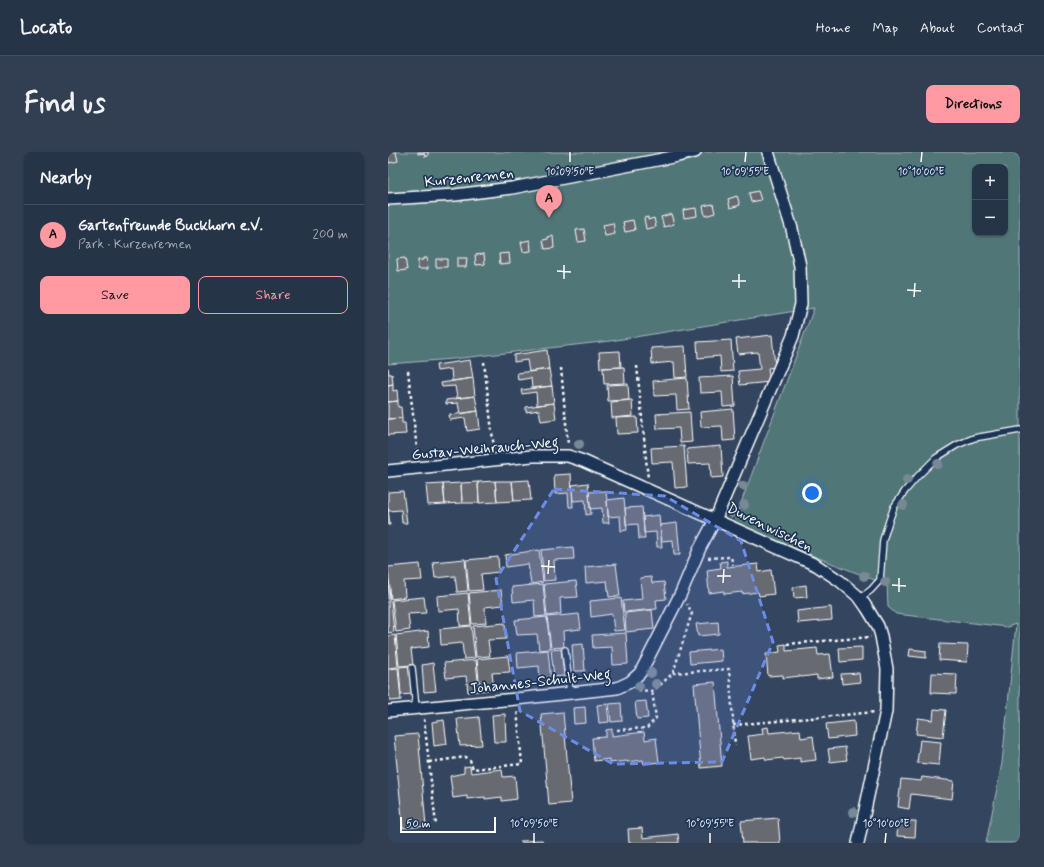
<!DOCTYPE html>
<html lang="en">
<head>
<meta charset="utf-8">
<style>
	body { margin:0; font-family:Mynerve,sans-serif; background:#323f52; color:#f1f3f6 }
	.controls { position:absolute; right:12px; top:12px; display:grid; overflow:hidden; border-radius:8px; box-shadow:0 1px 3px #0004 }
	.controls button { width:36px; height:36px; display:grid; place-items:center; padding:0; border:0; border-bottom:1px solid #424f60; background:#263447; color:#f1f3f6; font:20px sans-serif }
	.scale { position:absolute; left:12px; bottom:10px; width:96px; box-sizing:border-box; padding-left:4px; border:2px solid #fff; border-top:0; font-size:11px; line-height:14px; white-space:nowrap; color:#fff; -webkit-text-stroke:3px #1d3557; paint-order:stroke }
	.you { position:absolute; left:424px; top:341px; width:14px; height:14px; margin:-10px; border:3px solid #fff; border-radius:50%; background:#1a73e8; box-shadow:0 0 0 6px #1a73e833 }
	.badge { display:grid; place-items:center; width:26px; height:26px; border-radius:50%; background:#ff9aa2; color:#111; font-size:13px; font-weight:700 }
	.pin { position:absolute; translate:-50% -33px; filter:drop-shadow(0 1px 2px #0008) }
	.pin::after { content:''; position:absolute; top:21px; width:14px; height:12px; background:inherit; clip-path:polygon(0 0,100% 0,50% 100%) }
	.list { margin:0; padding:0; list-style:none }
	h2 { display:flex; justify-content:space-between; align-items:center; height:52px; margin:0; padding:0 16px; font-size:17px }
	h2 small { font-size:13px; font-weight:400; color:#a4aab4 }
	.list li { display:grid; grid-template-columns:26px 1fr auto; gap:12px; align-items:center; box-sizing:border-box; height:60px; padding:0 16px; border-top:1px solid #424f60 }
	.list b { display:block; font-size:15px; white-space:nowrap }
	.list p { margin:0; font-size:13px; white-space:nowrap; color:#a4aab4 }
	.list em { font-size:13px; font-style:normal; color:#a4aab4 }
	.actions { display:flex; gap:8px; padding:12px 16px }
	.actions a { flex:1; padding:9px 0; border:1px solid #ff9aa2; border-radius:8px; text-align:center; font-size:14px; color:#ff9aa2 }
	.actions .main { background:#ff9aa2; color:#111 }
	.map { position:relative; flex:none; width:632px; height:691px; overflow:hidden; border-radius:8px }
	header { display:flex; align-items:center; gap:24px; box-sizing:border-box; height:56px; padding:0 20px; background:#263447; border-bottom:1px solid #424f60 }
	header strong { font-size:19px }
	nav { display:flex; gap:22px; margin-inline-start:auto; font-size:14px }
	.intro { display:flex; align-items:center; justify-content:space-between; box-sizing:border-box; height:96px; padding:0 24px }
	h1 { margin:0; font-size:28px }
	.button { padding:10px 18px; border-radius:8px; background:#ff9aa2; color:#111; font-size:14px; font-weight:700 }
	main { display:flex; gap:24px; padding:0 24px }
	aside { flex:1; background:#263447; border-radius:8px; box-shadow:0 1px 3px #0004 }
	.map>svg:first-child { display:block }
	.green { fill:#517678; stroke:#a8babc; fill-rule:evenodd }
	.building { fill:#676b72; stroke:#fff }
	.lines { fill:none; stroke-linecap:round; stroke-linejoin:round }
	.lane-casing { stroke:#fff; stroke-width:8 }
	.street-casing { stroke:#fff; stroke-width:14 }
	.path { stroke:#fff; stroke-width:2.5; stroke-dasharray:3 3; stroke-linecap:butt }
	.lane { stroke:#1d3557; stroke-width:5.5 }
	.street { stroke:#1d3557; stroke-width:11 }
	.tree { fill:#788995 }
	.marked { fill:#6c8ce6; fill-opacity:0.2; stroke:#6c8ce6; stroke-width:3; stroke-dasharray:8 5; stroke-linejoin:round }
	.ticks { fill:none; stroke:#fff; stroke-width:1.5 }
	.labels { text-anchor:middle; stroke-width:3.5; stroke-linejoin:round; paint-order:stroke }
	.street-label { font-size:15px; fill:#fff; stroke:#1d3557 }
	.ticks-label { font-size:10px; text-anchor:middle; fill:#fff; stroke:#1d3557; stroke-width:3.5; stroke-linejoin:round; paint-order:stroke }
</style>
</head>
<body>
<header>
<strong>Locato</strong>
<nav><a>Home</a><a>Map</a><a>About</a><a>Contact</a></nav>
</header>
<div class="intro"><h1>Find us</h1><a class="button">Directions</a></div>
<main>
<aside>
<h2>Nearby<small></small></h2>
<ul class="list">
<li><span class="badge">A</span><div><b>Gartenfreunde Buckhorn e.V.</b><p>Park · Kurzenremen</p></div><em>200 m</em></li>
</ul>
<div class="actions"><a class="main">Save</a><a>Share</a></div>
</aside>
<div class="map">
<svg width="632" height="691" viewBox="0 0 632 691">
	<rect width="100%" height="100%" fill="#33455f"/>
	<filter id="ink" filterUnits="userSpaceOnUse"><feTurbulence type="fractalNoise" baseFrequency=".025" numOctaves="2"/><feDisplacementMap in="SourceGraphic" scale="8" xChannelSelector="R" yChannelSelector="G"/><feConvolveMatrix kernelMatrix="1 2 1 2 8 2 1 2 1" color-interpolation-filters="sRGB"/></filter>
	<g filter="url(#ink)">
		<!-- green -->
		<path class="green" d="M0,0H625L632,5V691H598L614,611L628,472L619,475L508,462L500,455L499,433L345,372L426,156L222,189L65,207L0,212ZM587,15H617V81H587Z"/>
		<!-- building -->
		<path class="building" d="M0,0H8L10,9L1,11Z
			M30,0H40V4L37,5L36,1L30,2Z
			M370,39L373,48L363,50L361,41Z
			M349,44L352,53L342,56L340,47Z
			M325,52L327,61L317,64L315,54Z
			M308,56L309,64L296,66L295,58Z
			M283,62L286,72L276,75L273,65Z
			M260,65V68L266,66L268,75L258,77L256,66Z
			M245,68L247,78L237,80L235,70Z
			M225,71L227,82L217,84L215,73Z
			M196,77L198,89L190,90L188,78Z
			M165,84L166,96L157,97L155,88L160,87V85Z
			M142,88L143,99L135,100L133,90Z
			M121,101L122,111L112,112L111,102Z
			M96,102L97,112L88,113L87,103Z
			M17,106L19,118L10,119L9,107Z
			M35,106H39L40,117H30V108H35Z
			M69,106H79L78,115H69Z
			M48,107H59V115H48Z
			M384,183L387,215L380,216L382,230L352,233L350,219L372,217L370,200L350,202L348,187Z
			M343,188L345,219L333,220L332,204L310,206L309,190Z
			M297,194L299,225L287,226L286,210L264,212L263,196Z
			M159,198L161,217L141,220L139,208L126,210V203Z
			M232,199L233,215L212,216L211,200Z
			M82,208L85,226L64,229L63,217L49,219L48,213Z
			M236,215L237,231L216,232L215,216Z
			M0,216L1,222H4L5,232L0,233Z
			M161,217L164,234L144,236L143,226L130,228L129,221Z
			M345,224L347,254L335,255L334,240L312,241L311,226Z
			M85,226L87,244L69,246L67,234L54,235L53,231Z
			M299,226L301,257L289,258L288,243L266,244L265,229Z
			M5,232V239L9,238L10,249L0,250V233Z
			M240,232L241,248L220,249L219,233Z
			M164,234L166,251L149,253L148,240L134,242L133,238Z
			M87,244L90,259L72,262L70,251L58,252V248Z
			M244,248L245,264L224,266L223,250Z
			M10,249V255H13L14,266L0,267V250Z
			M166,251L168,267L153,269L151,258L138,260V255Z
			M345,257L347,288L335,289L334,274L313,275L312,260Z
			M90,259L92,277L79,279L77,266L62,268L61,263Z
			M302,260L304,290L292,291L291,276L269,277L268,262Z
			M249,265L250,281L229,282L228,266Z
			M14,266V271H17L18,282L0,283V267Z
			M296,294L299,335L287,336L285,310L264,311L263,296Z
			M333,294L335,325L323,326L322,311L300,312L299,297Z
			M183,322L185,355H181L180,341L167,342L166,323Z
			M141,328L143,348L126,349L124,329Z
			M107,329L109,350L91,351L90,330Z
			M107,329H124L126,349L109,350Z
			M90,330L91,351H74L73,331Z
			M73,331L74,351L57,352L55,332Z
			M200,331L203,362L198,363L197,348L185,349L184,333Z
			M55,332L57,352L40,353L38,333Z
			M15,339L19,371H14L13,358L0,359V340Z
			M218,339L221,371H215L214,356L202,357L201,340Z
			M236,346L239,378L233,379L232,364L220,365L219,348Z
			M254,355L257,387H251L250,372L238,373L237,356Z
			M0,356L2,373H0Z
			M271,363L274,395H269L268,380L256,381L255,365Z
			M289,371L292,403H286L285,388L274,389L272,373Z
			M185,395L186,407L166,408L167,428L156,429L153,398Z
			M151,398L155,430L143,432L140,412L118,415L117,403Z
			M110,405L111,420L93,422L95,438L81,439L78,408Z
			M77,407L80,439L69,440L67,424L47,426L45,410Z
			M339,409V415L370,412L371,420L383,418L386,442L371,444L370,440L354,442V440L336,442V439L321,441L319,418L333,416L332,410Z
			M32,412L34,428L16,429L17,445L3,447L0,415Z
			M228,412L232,444L221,445L219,429L198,431L197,415Z
			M263,425L264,431L276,430L278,447L268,448L269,457L236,460L235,449L254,447L252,426Z
			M0,427L2,447H0Z
			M188,429L190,445L172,446L173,462L159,464L156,432Z
			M155,432L158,464L147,465L146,448L125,450L124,435Z
			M418,433L419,445L406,446L405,435Z
			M113,438L115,453L97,455L98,471L84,472L81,441Z
			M80,441L83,473L72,474L71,457L50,459L49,444Z
			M36,445L38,461L20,462L22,478L8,480L4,448Z
			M233,446L237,478L226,479L224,462L203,465L202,449Z
			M0,449H3L6,480L0,481Z
			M443,455L444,468L410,471L409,459Z
			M264,458L266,477L238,480L237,461Z
			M191,462L193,477L175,479L176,495L163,496L159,465Z
			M159,465L162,497L151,498L149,482L129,483L127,468Z
			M330,470L331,482L310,484L308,472Z
			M117,471L118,487L100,488L102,504L88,505L85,474Z
			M83,474L87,506L76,507L74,491L53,493L52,477Z
			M40,479L41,495L23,497L25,513L11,514L8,483Z
			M238,481L240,512L225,513L224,495L205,496L204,483Z
			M7,483L10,515L0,516V484Z
			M195,492L197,519H186L184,493Z
			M398,492V499L429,496L430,503L442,502L445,525L429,527V523L413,525L412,524L395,526V523L380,524L378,502L392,500L391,493Z
			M552,492L580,493L579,510L551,508Z
			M474,495V508L452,510L451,496Z
			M173,497L176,524L166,525L163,498Z
			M333,497L334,509L302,512L301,500Z
			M522,497L538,499V506L521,504Z
			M160,498L163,530L152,531L151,514L130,516L129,501Z
			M120,504L122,520L104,521L106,537L92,539L89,507Z
			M88,508L91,539L80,540L78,524L58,526L56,511Z
			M45,511L48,539L36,540L34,513Z
			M21,514L24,542L13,543L11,515Z
			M10,516L13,548L2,549L0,532V517Z
			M471,521L472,530L454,532L453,522Z
			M544,521L569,522L568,542L543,541Z
			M327,530L334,614L313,616L306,532Z
			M258,549L260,566L249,567L247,550Z
			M233,551L234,569L223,570L221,552Z
			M219,552L221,570L211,571L209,553Z
			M197,555L198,571L186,572L185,556Z
			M546,557L558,558L555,585L528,582L530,566L545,568Z
			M175,560L183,651L161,653L153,562Z
			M117,562L118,590H106L104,563Z
			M91,565L94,593L72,594L69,567Z
			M56,568L59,592L46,594L44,570Z
			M466,569L467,584L440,587L438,572Z
			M380,575L381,581L412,578L413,586L425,584L428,608L412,610V606L396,608L395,606L378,608L377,605L363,607L360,584L375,582L374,576Z
			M224,577V584L256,580L257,588L268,586L271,610L256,612L255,608L239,610V609L221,611V607L206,609L204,586L218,585V578Z
			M30,582L38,674L15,676L6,584Z
			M532,588L553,590L551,613L529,611Z
			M457,595L459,608L442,610L440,597Z
			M82,614L83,621L114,617L115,625L127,624L129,647L114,649V645L97,647V645L79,647V644L65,646L62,624L76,621V615Z
			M534,625L566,629L564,647L523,642L521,657L510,655L513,627L533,629Z
			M390,666L392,691H355L353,669Z
			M510,669H528L527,685L509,684Z
			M254,676L255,686L290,682L291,691H241L240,677Z
			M154,688L155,691H133V689Z"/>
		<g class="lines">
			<!-- lane casing -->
			<g class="lane-casing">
				<path id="lane" d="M472,446L483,438L492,428L495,388L501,369L506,355L517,339L529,325L548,306L569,293L586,286L632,278
					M177,498L182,541
					M24,516L28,556"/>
			</g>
			<!-- street casing -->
			<g class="street-casing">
				<path id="street" d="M0,47L67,43L124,36L290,4L307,0
					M0,319L144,304H180L195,309L428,413L452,429L472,446L479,456L490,474L493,484L499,517L498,559L470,691
					M0,559L128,547L229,536L242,530L252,521L261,504L293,441L312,396L327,368L405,184L413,152L412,114L404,77L380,0"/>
			</g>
			<!-- path -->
			<path class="path" d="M96,210L106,297
				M249,214L260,327
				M173,216L180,293
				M20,219L30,306
				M320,406L343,405L345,413
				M399,492L483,485
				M285,521L341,517L347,593
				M250,538L264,539L271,534L285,521L304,461L299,452
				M36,567L48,673
				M345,573L488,560
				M229,578L259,576L268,566L264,539
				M41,610L78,605L82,608L85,617L134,612L129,558"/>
			<!-- lane -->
			<use href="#lane" class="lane"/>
			<!-- street -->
			<use href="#street" class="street"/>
		</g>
		<!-- trees -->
		<g class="tree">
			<circle cx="191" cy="292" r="5"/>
			<circle cx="550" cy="312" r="5"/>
			<circle cx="519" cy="328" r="5"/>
			<circle cx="355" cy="334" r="5"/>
			<circle cx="356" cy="353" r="5"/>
			<circle cx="515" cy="353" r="5"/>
			<circle cx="344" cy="361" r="5"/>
			<circle cx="476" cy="424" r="5"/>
			<circle cx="497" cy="430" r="5"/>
			<circle cx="263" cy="521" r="5"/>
			<circle cx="268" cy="532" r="5"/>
			<circle cx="251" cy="534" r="5"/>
			<circle cx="465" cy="660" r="5"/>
		</g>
	</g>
	<!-- marked area -->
	<path class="marked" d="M166,337L277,344L353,389L385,490L334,610L225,612L132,559L108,427Z"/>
	<!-- ticks -->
	<path class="ticks" d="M182,10V0M357,10L358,0M533,10L534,0M169,119L183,120M176,127V113M344,129H358M351,136V122M519,138L533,139M526,145L527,131M153,414L167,415M160,422L161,408M329,424H343M335,431L336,417M504,433L518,434M511,440V426M146,691V681M322,691V681M497,691L498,681"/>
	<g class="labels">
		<!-- street labels -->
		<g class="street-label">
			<text transform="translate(81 25) rotate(-6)" y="5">Kurzenremen</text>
			<text transform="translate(97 296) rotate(-5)" y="5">Gustav-Weihrauch-Weg</text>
			<text transform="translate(382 375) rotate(26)" y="5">Duvenwischen</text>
			<text transform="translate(152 529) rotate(-6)" y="5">Johannes-Schult-Weg</text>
		</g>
	</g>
	<g class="ticks-label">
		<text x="182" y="23">10°09'50"E</text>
		<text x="357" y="23">10°09'55"E</text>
		<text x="533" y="23">10°10'00"E</text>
		<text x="146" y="675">10°09'50"E</text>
		<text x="322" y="675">10°09'55"E</text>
		<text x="498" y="675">10°10'00"E</text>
	</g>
</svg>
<div class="controls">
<button>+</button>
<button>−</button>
</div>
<div class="scale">50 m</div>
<div class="you"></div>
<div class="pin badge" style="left:161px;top:66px">A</div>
</div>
</main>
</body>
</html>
